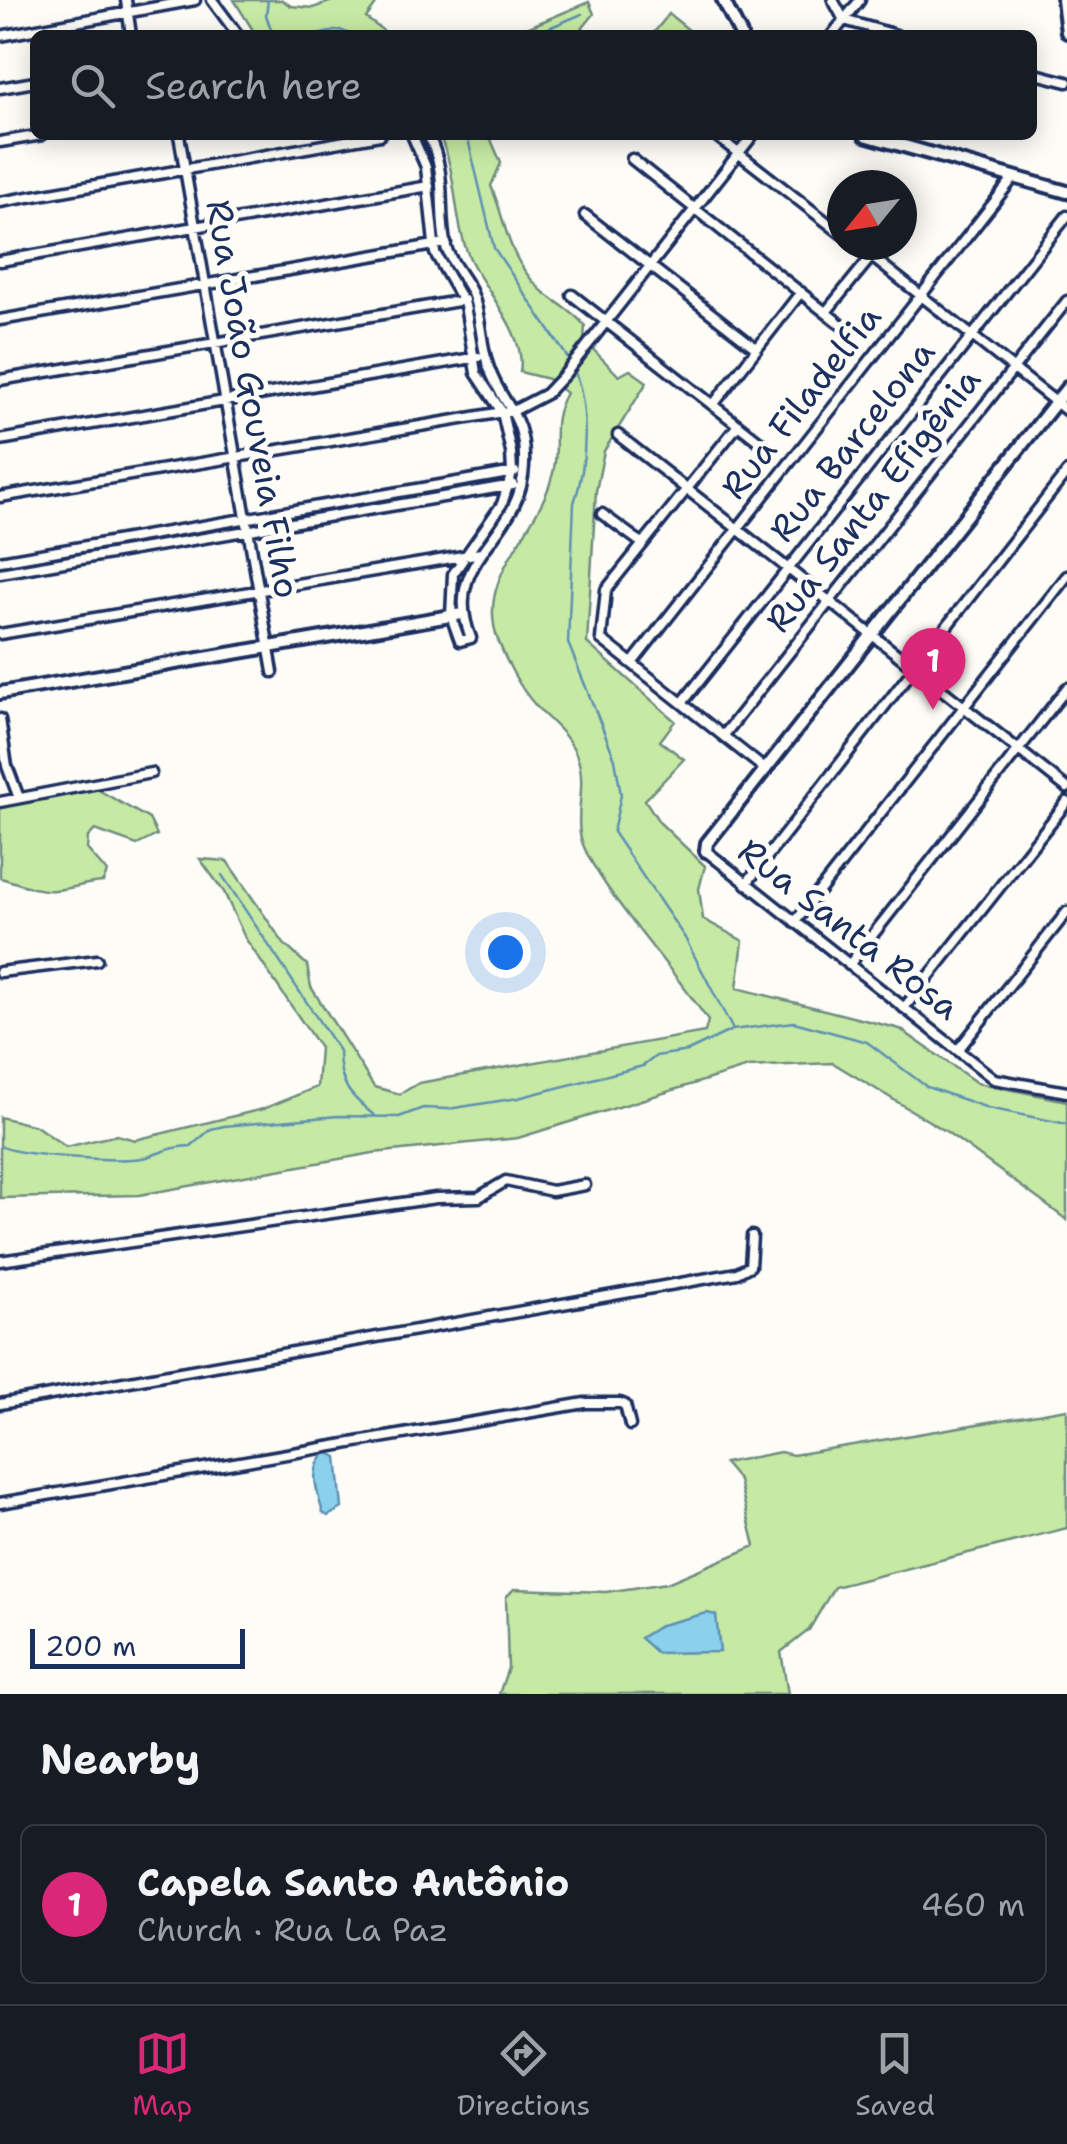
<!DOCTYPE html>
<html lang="en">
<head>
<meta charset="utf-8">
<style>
	body { margin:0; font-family:"Shantell Sans",sans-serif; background:#242831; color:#f1f3f6 }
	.compass { position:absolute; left:827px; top:170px; width:90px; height:90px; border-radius:50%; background:#171b24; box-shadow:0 5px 25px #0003; rotate:240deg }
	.scale { position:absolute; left:30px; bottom:25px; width:215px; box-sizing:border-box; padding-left:10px; border:5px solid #1b2f5e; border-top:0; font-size:28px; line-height:35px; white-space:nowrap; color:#1b2f5e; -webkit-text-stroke:8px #fdfcf7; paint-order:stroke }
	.you { position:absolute; left:505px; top:952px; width:35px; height:35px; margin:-25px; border:8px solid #fff; border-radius:50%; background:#1a73e8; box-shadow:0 0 0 15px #1a73e833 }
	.badge { display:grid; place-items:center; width:65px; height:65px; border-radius:50%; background:#db2777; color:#fff; font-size:32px; font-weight:700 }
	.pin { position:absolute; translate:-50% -82px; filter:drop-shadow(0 2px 5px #0008) }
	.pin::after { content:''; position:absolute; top:52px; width:35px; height:30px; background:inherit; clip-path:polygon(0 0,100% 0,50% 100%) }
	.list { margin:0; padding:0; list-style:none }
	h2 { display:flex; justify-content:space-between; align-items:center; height:130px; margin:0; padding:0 40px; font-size:42px }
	h2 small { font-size:32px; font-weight:400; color:#9ea1a6 }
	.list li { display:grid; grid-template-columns:65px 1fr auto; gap:30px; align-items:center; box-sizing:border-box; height:160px; margin:0 20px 20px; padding:0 20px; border:2px solid #363941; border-radius:15px }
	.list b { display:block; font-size:38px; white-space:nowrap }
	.list p { margin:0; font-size:32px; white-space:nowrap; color:#9ea1a6 }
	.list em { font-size:32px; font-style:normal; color:#9ea1a6 }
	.icon { flex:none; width:55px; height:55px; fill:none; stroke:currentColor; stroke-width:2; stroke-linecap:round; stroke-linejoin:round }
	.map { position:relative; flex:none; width:1067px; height:1694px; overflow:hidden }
	.search { position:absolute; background:#171b24; box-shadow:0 5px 25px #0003; left:30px; right:30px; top:30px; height:110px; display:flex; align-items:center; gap:25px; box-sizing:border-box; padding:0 35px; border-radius:15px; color:#9ea1a6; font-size:38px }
	.sheet { height:310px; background:#171b24 }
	nav { display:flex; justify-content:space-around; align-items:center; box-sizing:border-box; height:140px; border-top:2px solid #363941; background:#171b24; font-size:28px; color:#9ea1a6 }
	nav a { display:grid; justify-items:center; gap:5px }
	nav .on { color:#db2777 }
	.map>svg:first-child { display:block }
	.green { fill:#c6eaa3; stroke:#708c80; stroke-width:2.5 }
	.water { fill:#8bd1ec; stroke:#5e90b3; stroke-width:2.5 }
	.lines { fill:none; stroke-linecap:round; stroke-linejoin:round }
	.stream { stroke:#5e90b3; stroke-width:2.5 }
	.street-casing { stroke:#1b2f5e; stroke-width:15 }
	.secondary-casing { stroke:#1b2f5e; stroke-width:18 }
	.street { stroke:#fdfcf7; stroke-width:8 }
	.secondary { stroke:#fdfcf7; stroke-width:10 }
	.labels { text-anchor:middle; stroke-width:10; stroke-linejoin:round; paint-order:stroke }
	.street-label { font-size:35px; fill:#1b2f5e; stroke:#fdfcf7 }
</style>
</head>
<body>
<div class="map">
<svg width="1067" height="1694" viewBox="0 0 1067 1694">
	<rect width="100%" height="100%" fill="#fdfcf7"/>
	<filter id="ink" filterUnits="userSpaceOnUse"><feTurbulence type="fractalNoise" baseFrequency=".01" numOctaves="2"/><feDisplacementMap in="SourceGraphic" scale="20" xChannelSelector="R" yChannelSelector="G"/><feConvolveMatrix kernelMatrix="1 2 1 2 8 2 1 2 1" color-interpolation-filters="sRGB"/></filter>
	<g filter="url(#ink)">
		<!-- green -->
		<path class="green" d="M234,0H282L291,6L313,8L335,0H379L366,18L389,35H256Z
			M589,2L594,14L577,35H510Z
			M669,14L695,35H652Z
			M439,135H489L501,163L491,186C507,223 505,252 537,286C552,302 570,307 585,326L584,340L619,376L630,370L647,382L604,451L596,491L587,643L675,721L660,741L684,759L645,800L659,822L705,866L699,889L703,919L743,941L737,988L900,1029L977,1083L1067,1101V1220L947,1132L833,1063L748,1067L518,1138L373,1153L139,1195L0,1198V1117L36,1126L66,1147L117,1135L135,1140L263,1109L317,1087L320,1048L245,938L224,892L200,859L227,861L284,944L307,965L311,987L374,1087L400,1094L419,1083L705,1032L708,1021C681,977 587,876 580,834C576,809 586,785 578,759C571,736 551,723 536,706C520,688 506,662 498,640C474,576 540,531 553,473C561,442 548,425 566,393L548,379L520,372C527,336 487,293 471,261C452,221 459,175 439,135Z
			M95,788L149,819L157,835L137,845L95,830L88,837L87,849L107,872L103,882C85,883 71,889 55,890C36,892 18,882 0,878V807Z
			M1067,1409V1528L834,1587L809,1630L781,1652L788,1694H499L508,1668L506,1597L514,1589L606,1592L667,1583L755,1546L739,1481L724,1463L780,1452L793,1455Z"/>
		<!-- water -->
		<path class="water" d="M327,1452L337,1457L342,1508L328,1516L323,1513C317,1491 307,1469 327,1452Z
			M707,1613L716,1615L720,1652L657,1653L640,1638L661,1625Z"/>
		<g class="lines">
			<!-- stream -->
			<path class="stream" d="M268,0L266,15L273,35
				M316,35L340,30L352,35
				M532,35L582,14
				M467,135L494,248L570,361
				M573,368C590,404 587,467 574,503L568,643L615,759L621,795L613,832L685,938L732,1028
				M222,875L339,1051C339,1085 350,1096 375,1116
				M0,1146C20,1156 126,1163 147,1157C166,1151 170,1147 191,1146L211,1129L224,1126L338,1116L399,1117L423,1108L448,1109L518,1098L643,1066L656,1056L688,1051L732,1030L794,1022L867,1042L927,1087L988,1108L1067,1124"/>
			<!-- street casing -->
			<g class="street-casing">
				<path id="street" d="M126,0L131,35
					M212,0L238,35
					M833,0L844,20L896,35
					M832,35L860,0
					M0,36L195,0
					M1032,73L1067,82
					M0,88L35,82
					M179,135L273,672
					M412,135L426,167L435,253L465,305L476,373L502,412L511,452L512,473L502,504L453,574L451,616L460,641L471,638C439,558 521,540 524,466C526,413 503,408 489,368C480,344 482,317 472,293C465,277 451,264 446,247C437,209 449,174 428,135
					M715,135L842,234
					M0,142L42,135
					M632,159L844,327
					M0,202L380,135
					M585,215L757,349
					M857,245L1067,411
					M0,261L429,186
					M572,295L760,442
					M826,312L871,257
					M0,320L446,243
					M0,380L464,300
					M713,405L801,292
					M738,425L606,590L601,639L766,770
					M618,435L1067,788
					M0,440L478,357
					M0,497L515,410L546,394L565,374L753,135
					M602,514L643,544
					M0,561L515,472
					M0,573L513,485
					M0,634L481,553
					M633,662L1014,177
					M683,702L1067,216
					M0,719L7,766L19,798
					M724,735L1067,301
					M0,802L151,773
					M706,851L994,1079L1067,1092
					M746,884L1067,472
					M795,922L1067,576
					M849,965L1067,688
					M0,972L97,960
					M904,1008L1067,802
					M958,1050L1067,912
					M0,1261L436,1198L479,1197L506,1181L552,1191L585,1185
					M0,1404L737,1273L750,1266L752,1236
					M0,1503L585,1403H620L625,1405L630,1425"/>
			</g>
			<!-- secondary casing -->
			<g class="secondary-casing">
				<path id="secondary" d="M723,0L741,35
					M1063,0L1067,32
					M865,135L1067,192
					M0,693L462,614
					M706,851L707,843L1067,388"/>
			</g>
			<!-- street -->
			<use href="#street" class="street"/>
			<!-- secondary -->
			<use href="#secondary" class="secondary"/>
		</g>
	</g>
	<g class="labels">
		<!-- street labels -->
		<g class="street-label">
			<text transform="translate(253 399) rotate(80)" y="12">Rua João Gouveia Filho</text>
			<text transform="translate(801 402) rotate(-52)" y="12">Rua Filadelfia</text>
			<text transform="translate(852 441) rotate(-52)" y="12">Rua Barcelona</text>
			<text transform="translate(873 500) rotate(-52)" y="12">Rua Santa Efigênia</text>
			<text transform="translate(849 929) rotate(38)" y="12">Rua Santa Rosa</text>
		</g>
	</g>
</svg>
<svg class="compass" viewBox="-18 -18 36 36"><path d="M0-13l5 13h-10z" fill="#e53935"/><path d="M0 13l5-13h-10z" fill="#9ea1a6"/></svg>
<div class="scale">200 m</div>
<div class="you"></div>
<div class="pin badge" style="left:933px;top:710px">1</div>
<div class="search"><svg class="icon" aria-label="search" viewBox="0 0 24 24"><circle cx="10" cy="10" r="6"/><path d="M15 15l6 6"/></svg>Search here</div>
</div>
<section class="sheet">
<h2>Nearby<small></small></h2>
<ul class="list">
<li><span class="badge">1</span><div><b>Capela Santo Antônio</b><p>Church · Rua La Paz</p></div><em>460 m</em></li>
</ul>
</section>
<nav>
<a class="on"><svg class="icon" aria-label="map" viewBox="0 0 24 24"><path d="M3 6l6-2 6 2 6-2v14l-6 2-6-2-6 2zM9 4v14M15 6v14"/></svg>Map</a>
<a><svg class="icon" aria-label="directions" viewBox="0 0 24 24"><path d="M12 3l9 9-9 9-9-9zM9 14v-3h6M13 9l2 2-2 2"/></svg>Directions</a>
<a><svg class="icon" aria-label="saved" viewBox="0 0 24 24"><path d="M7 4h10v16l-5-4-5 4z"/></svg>Saved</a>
</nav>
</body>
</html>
